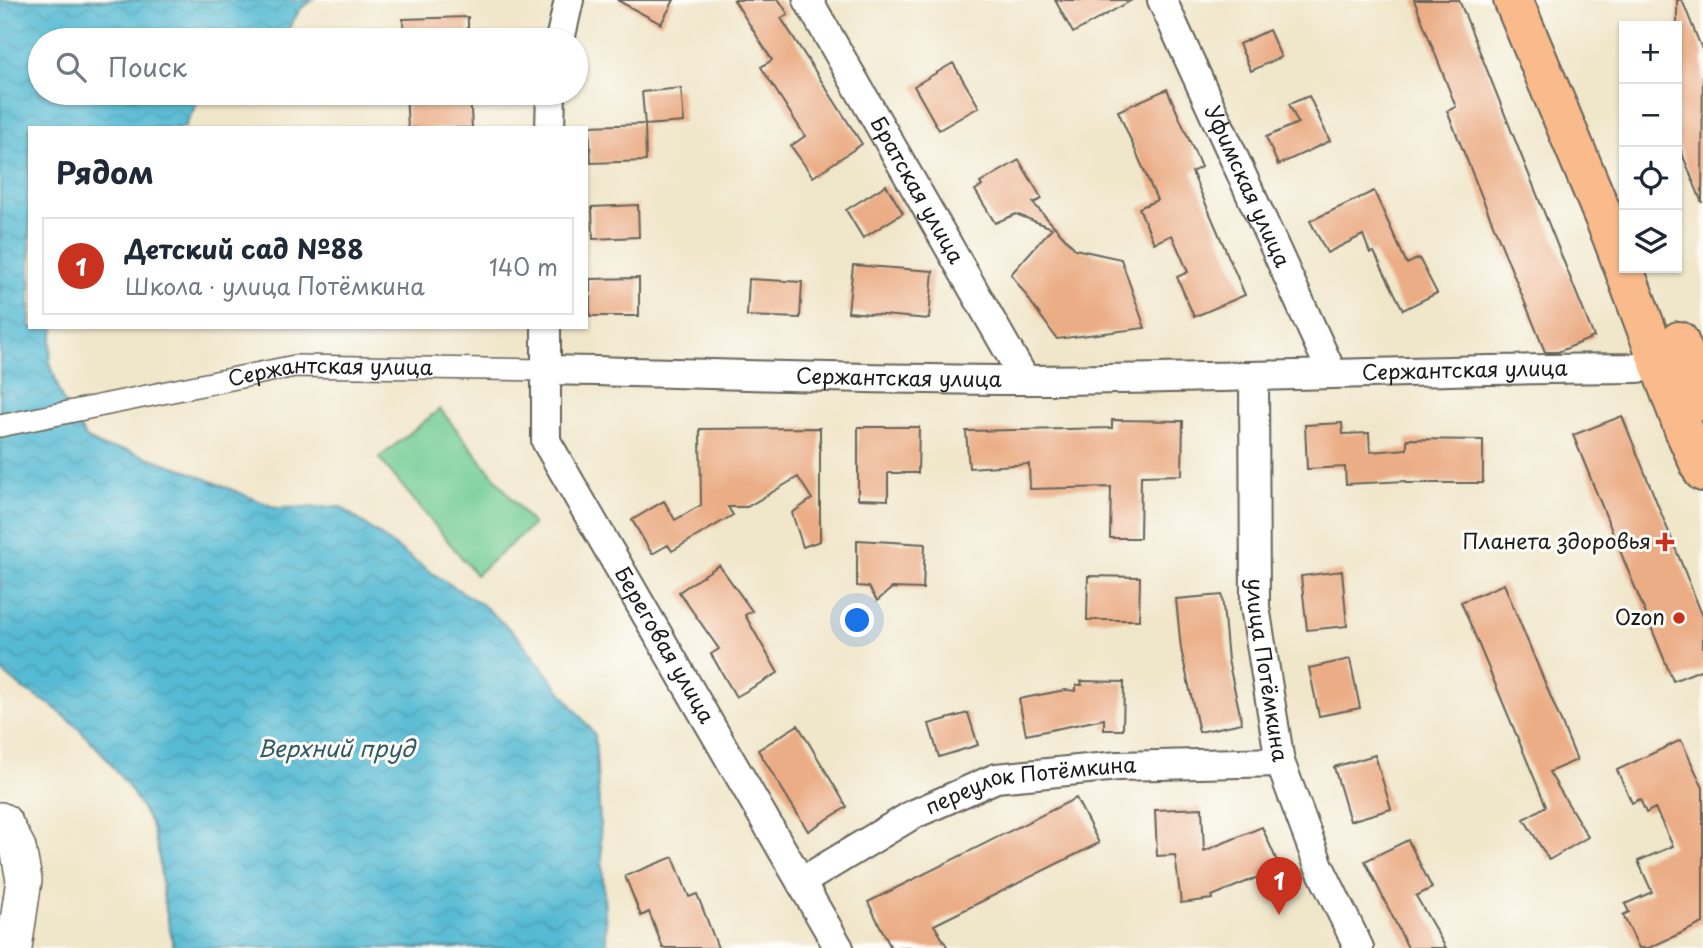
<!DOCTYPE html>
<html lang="ru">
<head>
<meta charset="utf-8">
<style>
	body { margin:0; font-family:"Playpen Sans",sans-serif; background:#f2f2f3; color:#1f2937 }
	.controls { position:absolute; right:21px; top:21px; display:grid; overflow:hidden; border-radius:0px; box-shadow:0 2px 5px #0004 }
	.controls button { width:63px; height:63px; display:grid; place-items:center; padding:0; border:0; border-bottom:2px solid #e0e1e3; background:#fff; color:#1f2937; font:35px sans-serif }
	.you { position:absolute; left:858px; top:621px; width:24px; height:24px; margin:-18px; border:5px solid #fff; border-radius:50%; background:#1a73e8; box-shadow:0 0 0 10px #1a73e833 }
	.badge { display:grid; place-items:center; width:46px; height:46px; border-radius:50%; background:#c8321e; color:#fff; font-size:23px; font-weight:700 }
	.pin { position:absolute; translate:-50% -58px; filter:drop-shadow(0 2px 4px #0008) }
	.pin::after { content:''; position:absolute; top:37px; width:24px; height:21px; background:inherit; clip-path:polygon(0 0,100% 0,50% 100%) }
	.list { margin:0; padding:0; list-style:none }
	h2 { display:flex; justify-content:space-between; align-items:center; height:91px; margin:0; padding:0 28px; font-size:30px }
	h2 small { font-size:23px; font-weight:400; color:#747a83 }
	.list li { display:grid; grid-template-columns:46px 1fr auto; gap:21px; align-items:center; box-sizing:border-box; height:98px; margin:0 14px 14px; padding:0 14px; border:2px solid #e0e1e3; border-radius:0px }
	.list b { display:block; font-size:26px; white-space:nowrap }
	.list p { margin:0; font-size:23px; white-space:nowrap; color:#747a83 }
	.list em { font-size:23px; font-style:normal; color:#747a83 }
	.icon { flex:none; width:38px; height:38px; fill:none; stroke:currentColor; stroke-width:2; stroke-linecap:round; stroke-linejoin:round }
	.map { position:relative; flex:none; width:1703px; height:948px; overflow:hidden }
	.search { position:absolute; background:#fff; box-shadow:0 2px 5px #0004; left:28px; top:28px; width:560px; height:77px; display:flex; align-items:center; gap:18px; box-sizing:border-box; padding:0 24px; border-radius:38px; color:#747a83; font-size:26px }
	.panel { position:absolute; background:#fff; box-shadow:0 2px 5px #0004; left:28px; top:126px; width:560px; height:203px; border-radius:0px }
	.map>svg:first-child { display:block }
	.green { fill:#72cc94; stroke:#477458; stroke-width:2 }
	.water { fill:url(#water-waves); stroke:#386b78; stroke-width:2 }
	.building { fill:#ebad86 }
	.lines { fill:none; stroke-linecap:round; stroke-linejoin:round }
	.pedestrian-casing { stroke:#666359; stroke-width:24 }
	.minor-casing { stroke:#666359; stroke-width:32 }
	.tertiary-casing { stroke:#666359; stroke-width:38 }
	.primary-casing { stroke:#666359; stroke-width:42 }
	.pedestrian { stroke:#fff; stroke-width:21 }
	.minor { stroke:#fff; stroke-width:28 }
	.tertiary { stroke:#fff; stroke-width:35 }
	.primary { stroke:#fabb8c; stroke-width:38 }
	.poi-dot { fill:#c8321e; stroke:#fdfcf7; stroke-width:2.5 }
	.labels { text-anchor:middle; stroke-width:6; stroke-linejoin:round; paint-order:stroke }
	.street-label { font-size:21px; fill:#1c1c1c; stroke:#fdfcf7 }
	.poi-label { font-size:21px; fill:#1c1c1c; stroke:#fdfcf7; text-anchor:end }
	.water-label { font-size:23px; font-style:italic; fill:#325b65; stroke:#fdfcf7 }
</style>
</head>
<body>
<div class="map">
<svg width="1703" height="948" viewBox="0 0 1703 948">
	<defs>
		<pattern id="water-waves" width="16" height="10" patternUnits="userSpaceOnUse" patternTransform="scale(1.75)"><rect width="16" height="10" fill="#54bad3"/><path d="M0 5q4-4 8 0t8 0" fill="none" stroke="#499fb5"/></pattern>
	</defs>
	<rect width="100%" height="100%" fill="#fdfcf7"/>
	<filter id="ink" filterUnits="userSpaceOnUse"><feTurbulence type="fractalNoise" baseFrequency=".0143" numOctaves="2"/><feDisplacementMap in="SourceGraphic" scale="14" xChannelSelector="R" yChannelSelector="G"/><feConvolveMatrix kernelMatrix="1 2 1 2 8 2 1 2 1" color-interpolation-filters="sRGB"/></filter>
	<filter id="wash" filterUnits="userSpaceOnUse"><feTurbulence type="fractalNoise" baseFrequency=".00686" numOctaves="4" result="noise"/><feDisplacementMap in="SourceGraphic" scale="28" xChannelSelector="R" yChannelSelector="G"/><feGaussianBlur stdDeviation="1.57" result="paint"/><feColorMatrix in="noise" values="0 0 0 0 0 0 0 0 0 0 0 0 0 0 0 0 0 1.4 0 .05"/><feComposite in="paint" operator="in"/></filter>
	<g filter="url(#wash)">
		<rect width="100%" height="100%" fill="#f0e6ca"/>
		<!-- green -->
		<path class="green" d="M440,409L533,525L476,575L379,458Z"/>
		<!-- water -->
		<path class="water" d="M0,0H313L300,9L282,40H40V93H202L184,128H30V327H55L51,340L50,362L62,399L86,438L103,447L126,450L180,468L276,508L341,507L429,571L484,606L518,637L595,735L607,948H174L164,902L158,851L151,824L130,789L103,754L74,724L51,705L23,689L0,670Z"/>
		<g id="blocks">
			<!-- building -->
			<path class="building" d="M617,0H674L661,24Z
				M734,0H779L788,14L781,18L862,144L813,177L791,146L805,136L761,67L772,60Z
				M1055,0H1132L1073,33Z
				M1414,0H1459L1594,337L1558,352H1545L1447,111L1456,107Z
				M1677,0H1682L1703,52L1702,203L1677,141Z
				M468,17V40H404L403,19Z
				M1269,30L1281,57L1251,71L1239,44Z
				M953,63L979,107L939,130L914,86Z
				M681,88L684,122L645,125L642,92Z
				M1167,89L1201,167L1192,172L1245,295L1194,317L1177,277L1188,272L1172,235L1154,243L1139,208L1157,200L1118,111Z
				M406,93H470L472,128H408Z
				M1309,96L1330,141L1278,165L1266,137L1298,123L1289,104Z
				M645,124L646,161L591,163L589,126Z
				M1019,160L1042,199L1033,203L1075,249L1121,259L1145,328L1057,339L1011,274L1052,228L1016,214L995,223L975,190L982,186L980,183Z
				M886,185L903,213L863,238L846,210Z
				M1374,191L1407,264L1419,258L1437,293L1403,310L1374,252L1370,253L1363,235L1327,253L1310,221Z
				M638,205L639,237L593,239L592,207Z
				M853,265L933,271L929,319L848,312Z
				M639,278V316H590V279Z
				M749,279L802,282L800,318L747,316Z
				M1622,416L1703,617V669L1673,681L1573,435Z
				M1112,420L1183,421L1182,475L1141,476L1140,538H1110L1111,487L1030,489L1029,464L969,468L966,431L1112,428Z
				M1342,423L1343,434L1369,433L1370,452L1407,449V439L1483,440V483H1406V481L1346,484L1345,467L1307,469L1305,425Z
				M858,427H919L918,473H888V500L858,499Z
				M820,428V541L803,547L792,513L812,499L798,477L747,507H728L733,515L672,551L668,545L652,554L632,520L664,501L675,520L701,505L700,429Z
				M857,540L925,544L923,589L892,588L877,601L869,587L857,586Z
				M719,565L752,611L745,615L778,673L736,697L711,654L719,649L679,592Z
				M1342,571L1347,626L1307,630L1301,576Z
				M1088,576L1140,577L1139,620H1087Z
				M1504,584L1577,760L1549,772L1588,837L1549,860L1524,819L1546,806L1461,602Z
				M1222,595L1228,660L1242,723L1199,732L1181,649L1176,599Z
				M1350,659L1360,708L1319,716L1309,668Z
				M1081,681L1124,682L1123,730H1104V719L1026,735L1019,699L1065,690L1076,691V685H1082Z
				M968,713L978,745L939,757L929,724Z
				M798,725L847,807L808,831L758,750Z
				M1681,740L1703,788V923L1649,948H1639L1623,915L1629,912L1625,904L1652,892L1638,861L1673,846L1655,808L1646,813L1640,799L1632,803L1617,770Z
				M1375,755L1391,809L1350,821L1334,767Z
				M1076,798L1099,843L934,925L948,948H891L868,902Z
				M1202,808L1204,851L1262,827L1280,868L1212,896V899L1181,903L1175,855L1157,856L1155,810Z
				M1408,840L1432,888L1416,896L1446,948H1408L1365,861Z
				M673,857L689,897L697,894L718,948H663L649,912L641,916L625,876Z"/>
		</g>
	</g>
	<g filter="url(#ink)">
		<use href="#blocks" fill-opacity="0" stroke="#666359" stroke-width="2"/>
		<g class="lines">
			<!-- pedestrian casing -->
			<g class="pedestrian-casing">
				<g id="pedestrian">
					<path id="s1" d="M0,426L295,366L545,370"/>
				</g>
			</g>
			<!-- minor casing -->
			<g class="minor-casing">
				<g id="minor">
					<path id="s2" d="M808,0L1025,380"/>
					<path id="s3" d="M1162,0L1332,373"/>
					<path d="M560,40L569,0"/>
					<path d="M550,128L551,93"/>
					<path id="s4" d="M546,327V441L839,948"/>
					<path id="s5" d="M545,370C706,373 867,380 1028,380C1231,379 1433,369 1636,368L1678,364"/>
					<path id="s6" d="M1254,377L1255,607L1280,762L1319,866L1359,948"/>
					<path id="s7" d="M801,882L912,815L996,778L1118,766L1280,762"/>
				</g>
			</g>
			<!-- tertiary casing -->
			<g class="tertiary-casing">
				<path id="tertiary" d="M0,820L4,822L18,848L24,880L14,948"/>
			</g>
			<!-- primary casing -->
			<g class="primary-casing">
				<path id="primary" d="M1513,0L1612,237L1684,430L1703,472
					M1679,341L1703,401"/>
			</g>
			<!-- pedestrian -->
			<use href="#pedestrian" class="pedestrian"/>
			<!-- minor -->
			<use href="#minor" class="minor"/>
			<!-- tertiary -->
			<use href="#tertiary" class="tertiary"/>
			<!-- primary -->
			<use href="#primary" class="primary"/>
		</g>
	</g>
	<!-- markers -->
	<g class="poi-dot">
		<path d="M1661.5 531.5h7v7h7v7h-7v7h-7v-7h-7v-7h7z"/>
		<circle cx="1679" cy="618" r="7"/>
	</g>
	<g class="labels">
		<!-- street labels -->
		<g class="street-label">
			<text dy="7" stroke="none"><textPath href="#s3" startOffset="205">Уфимская улица</textPath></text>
			<text dy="7" stroke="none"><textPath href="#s2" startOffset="219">Братская улица</textPath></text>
			<text dy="7" stroke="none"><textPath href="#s5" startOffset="920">Сержантская улица</textPath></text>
			<text dy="7" stroke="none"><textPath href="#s1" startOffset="336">Сержантская улица</textPath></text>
			<text dy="7" stroke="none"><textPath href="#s5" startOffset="354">Сержантская улица</textPath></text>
			<text dy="7" stroke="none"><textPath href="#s4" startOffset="350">Береговая улица</textPath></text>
			<text dy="7" stroke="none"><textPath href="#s6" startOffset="294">улица Потёмкина</textPath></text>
			<text dy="7" stroke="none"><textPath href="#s7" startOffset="254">переулок Потёмкина</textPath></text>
		</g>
		<!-- poi labels -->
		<g class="poi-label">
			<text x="1651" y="549">Планета здоровья</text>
			<text x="1665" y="625">Ozon</text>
		</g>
		<!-- water labels -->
		<g class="water-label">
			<text x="336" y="757">Верхний пруд</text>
		</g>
	</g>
</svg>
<div class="controls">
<button>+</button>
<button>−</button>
<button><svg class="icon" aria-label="locate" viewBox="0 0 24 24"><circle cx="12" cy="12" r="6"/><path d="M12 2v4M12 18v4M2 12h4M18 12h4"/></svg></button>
<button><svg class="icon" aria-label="layers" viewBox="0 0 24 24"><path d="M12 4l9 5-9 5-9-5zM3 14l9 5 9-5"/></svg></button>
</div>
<div class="you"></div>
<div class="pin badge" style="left:1279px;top:915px">1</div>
<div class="search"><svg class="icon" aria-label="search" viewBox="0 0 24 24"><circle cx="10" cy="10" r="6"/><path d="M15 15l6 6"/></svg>Поиск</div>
<section class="panel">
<h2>Рядом<small></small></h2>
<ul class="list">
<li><span class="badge">1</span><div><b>Детский сад №88</b><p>Школа · улица Потёмкина</p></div><em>140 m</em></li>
</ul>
</section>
</div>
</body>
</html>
